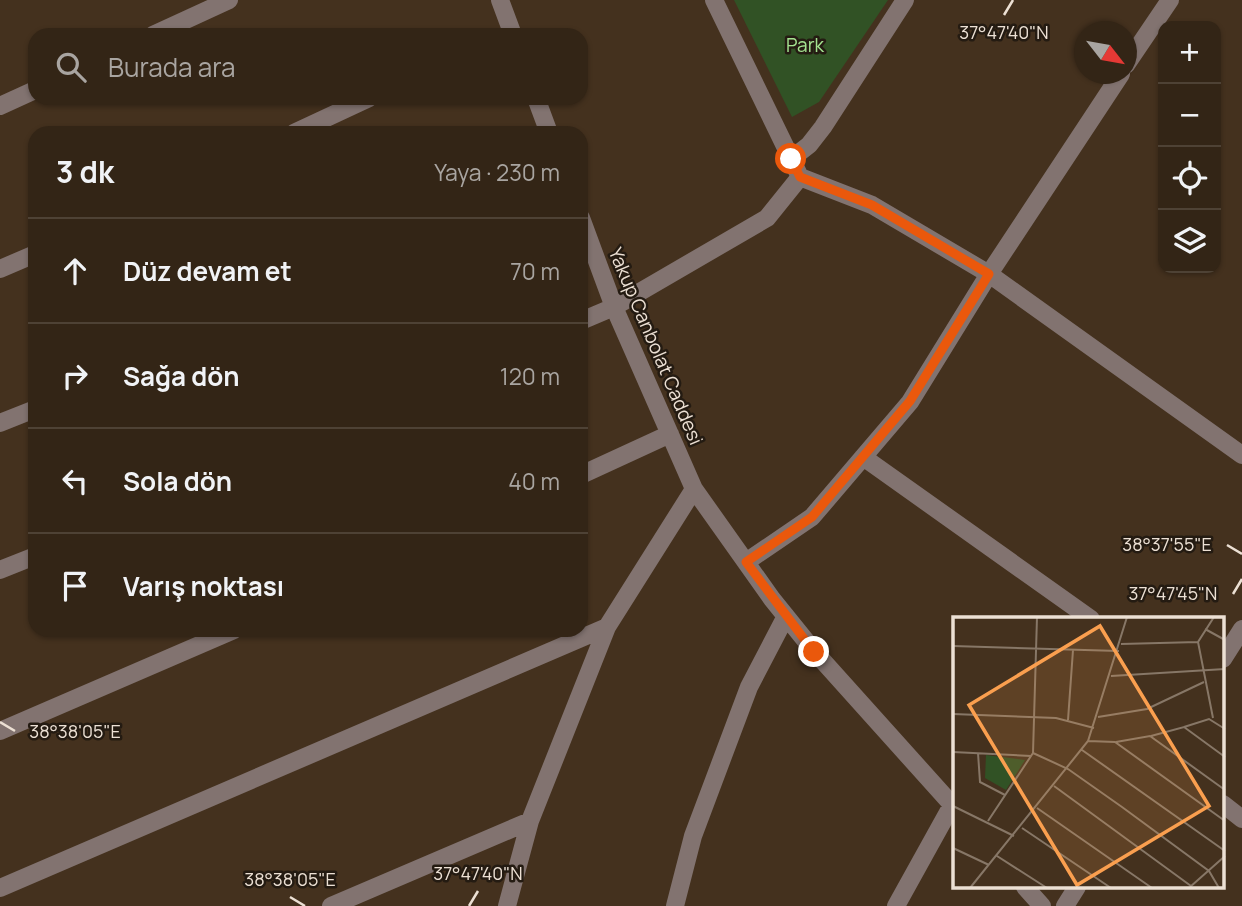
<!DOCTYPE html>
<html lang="tr">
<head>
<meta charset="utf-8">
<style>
	body { margin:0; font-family:Manrope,sans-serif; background:#3b2d1f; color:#f1f3f6 }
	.controls { position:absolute; right:21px; top:21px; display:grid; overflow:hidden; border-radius:14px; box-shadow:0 2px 5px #0004 }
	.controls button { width:63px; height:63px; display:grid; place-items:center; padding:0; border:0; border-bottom:2px solid #4e4235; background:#332516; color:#f1f3f6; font:35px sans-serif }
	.compass { position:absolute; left:1074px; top:21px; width:63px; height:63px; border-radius:50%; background:#332516; box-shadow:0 2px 5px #0004; rotate:121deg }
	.stop { position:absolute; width:21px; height:21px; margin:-16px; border:5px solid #ea580c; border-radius:50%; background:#fff }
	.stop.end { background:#ea580c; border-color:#fff; box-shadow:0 2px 7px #0008 }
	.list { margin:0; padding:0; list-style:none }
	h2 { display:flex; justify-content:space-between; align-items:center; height:91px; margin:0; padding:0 28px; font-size:30px }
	h2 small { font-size:23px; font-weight:400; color:#a9a5a1 }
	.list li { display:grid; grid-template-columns:46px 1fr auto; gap:21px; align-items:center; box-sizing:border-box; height:105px; padding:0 28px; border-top:2px solid #4e4235 }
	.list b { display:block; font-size:26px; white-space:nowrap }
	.list em { font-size:23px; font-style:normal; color:#a9a5a1 }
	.icon { flex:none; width:38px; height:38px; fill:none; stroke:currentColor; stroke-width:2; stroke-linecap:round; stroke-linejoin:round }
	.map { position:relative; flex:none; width:1242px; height:906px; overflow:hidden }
	.search { position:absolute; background:#332516; box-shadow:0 2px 5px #0004; left:28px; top:28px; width:560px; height:77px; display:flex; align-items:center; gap:18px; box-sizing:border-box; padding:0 24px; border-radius:21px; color:#a9a5a1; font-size:26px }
	.panel { position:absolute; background:#332516; box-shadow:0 2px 5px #0004; left:28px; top:126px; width:560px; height:511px; border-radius:21px }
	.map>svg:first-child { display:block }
	.park { fill:#315225 }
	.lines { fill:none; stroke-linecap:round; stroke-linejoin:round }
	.minor { stroke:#827370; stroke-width:18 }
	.route { stroke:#ea580c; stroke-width:9 }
	.ticks { fill:none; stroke:#ece0d4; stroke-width:2.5 }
	.labels { text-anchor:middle; stroke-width:5; stroke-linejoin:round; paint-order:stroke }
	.park-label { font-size:19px; fill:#a4e390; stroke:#241b12 }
	.street-label { font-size:19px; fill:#ece0d4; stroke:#241b12 }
	.inset-road { fill:none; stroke:#877767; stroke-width:2 }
	.view { fill:#fa9f4f; fill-opacity:0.15; stroke:#fa9f4f; stroke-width:3.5 }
	.inset-edge { fill:none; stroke:#ece0d4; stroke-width:3.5 }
	.ticks-label { font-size:18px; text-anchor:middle; fill:#ece0d4; stroke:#241b12; stroke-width:5; stroke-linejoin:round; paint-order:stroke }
</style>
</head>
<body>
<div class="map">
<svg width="1242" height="906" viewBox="0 0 1242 906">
	<rect width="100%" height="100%" fill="#44311e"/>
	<!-- park -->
	<path class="park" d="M734,0H888L819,102L792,117Z"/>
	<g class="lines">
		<!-- minor -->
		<path class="minor" d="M500,0L513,35
			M714,0L800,177L872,205L989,274L1242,455
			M153,35L229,0
			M1126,65L1170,0
			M536,98L549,133
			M0,106L35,90
			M294,133L369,98
			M791,159L809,145L823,127L905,0
			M581,218L614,307L694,489L772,599L814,651L955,808
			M0,269L35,254
			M581,321L614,307L767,218L800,177
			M0,423L35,409
			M863,457L1091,619
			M581,475L670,434
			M746,562L812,517L910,402L989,274L1121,74
			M0,570L35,556
			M1223,659L1242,629
			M0,731L234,630
			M1223,804L1242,819
			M1025,887L1042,906
			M0,888L607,627L694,489
			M331,906L530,821L607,627
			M507,906L530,821
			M675,906L693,836L749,687L786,616
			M896,906L952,805
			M1065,906L1077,887"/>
	</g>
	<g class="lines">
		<!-- route -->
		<path class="route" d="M791,159L800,177L872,205L989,274L910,401L812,517L746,562L814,652"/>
	</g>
	<!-- ticks -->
	<path class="ticks" d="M1004,15L1013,0M1227,545L1242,554M1233,594L1242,579M0,722L15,731M290,897L305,906M469,906L478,891"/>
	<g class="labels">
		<!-- park labels -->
		<g class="park-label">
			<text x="805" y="52">Park</text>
		</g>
		<!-- street labels -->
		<g class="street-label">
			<text transform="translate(656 346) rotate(67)" y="7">Yakup Canbolat Caddesi</text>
		</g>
	</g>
	<!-- overview -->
	<g transform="translate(953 617)">
		<rect width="271" height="271" fill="#44311e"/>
		<path d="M33,138L72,143L53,173L32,161Z" fill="#315225"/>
		<path class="inset-road" d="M252,12L272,23M168,27L245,25M0,29L166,34M158,59L272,52M0,97L103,101L141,111M145,100L194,92L251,65M260,101L245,25L261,0M115,103L120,33M231,110L256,102L272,112M198,119L231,110L272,140M135,124L162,125L272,204M163,125L197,119L272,173M129,133L272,234M0,135L78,139M25,136L27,165L52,178M80,136L115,152L169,190L256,254L266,271M101,169L238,269M0,189L61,219M84,191L199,271M35,204L80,136L84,0M69,211L158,271M0,231L36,248M44,239L94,271M237,270L272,239M17,271L135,124L174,0"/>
		<path class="view" d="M147,9L256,189L124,268L16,88Z"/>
		<rect width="271" height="271" class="inset-edge"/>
	</g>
	<g class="ticks-label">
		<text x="1004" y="39">37°47'40"N</text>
		<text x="1167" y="551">38°37'55"E</text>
		<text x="1173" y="600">37°47'45"N</text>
		<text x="75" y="738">38°38'05"E</text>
		<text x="478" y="880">37°47'40"N</text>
		<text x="290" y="886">38°38'05"E</text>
	</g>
</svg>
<div class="controls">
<button>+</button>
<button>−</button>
<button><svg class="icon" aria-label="locate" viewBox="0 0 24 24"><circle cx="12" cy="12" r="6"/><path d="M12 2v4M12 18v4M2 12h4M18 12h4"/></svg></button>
<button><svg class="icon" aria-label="layers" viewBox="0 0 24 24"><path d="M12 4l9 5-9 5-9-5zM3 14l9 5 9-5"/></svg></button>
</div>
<svg class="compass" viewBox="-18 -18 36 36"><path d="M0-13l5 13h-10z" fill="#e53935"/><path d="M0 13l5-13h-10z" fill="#a9a5a1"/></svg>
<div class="stop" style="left:791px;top:159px"></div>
<div class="stop end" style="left:814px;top:652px"></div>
<div class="search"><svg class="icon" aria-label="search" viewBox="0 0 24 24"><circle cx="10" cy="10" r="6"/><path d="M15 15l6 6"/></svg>Burada ara</div>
<section class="panel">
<h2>3 dk<small>Yaya · 230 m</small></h2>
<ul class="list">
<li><svg class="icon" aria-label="ahead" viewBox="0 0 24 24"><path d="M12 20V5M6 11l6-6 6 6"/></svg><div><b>Düz devam et</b></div><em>70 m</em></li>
<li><svg class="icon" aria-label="right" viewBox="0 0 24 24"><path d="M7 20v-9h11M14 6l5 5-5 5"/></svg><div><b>Sağa dön</b></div><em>120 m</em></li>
<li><svg class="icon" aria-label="left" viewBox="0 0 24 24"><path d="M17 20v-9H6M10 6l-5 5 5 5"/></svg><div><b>Sola dön</b></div><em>40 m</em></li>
<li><svg class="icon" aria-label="arrive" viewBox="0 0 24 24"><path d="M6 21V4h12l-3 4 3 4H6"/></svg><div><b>Varış noktası</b></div></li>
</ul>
</section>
</div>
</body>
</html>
